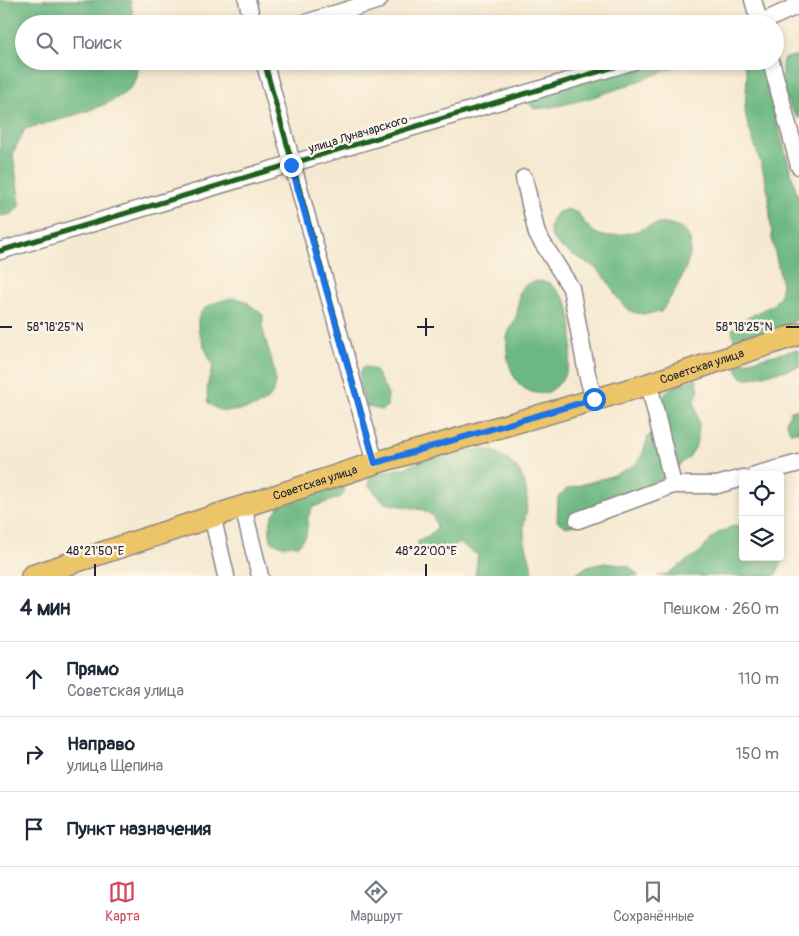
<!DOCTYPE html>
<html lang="ru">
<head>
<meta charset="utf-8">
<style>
	body { margin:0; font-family:Pangolin,sans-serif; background:#f6f6f7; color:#1f2937 }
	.controls { position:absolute; right:15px; bottom:15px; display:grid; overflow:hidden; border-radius:5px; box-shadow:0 2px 8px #0003 }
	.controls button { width:45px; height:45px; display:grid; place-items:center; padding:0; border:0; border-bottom:1px solid #e0e1e3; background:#fff; color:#1f2937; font:25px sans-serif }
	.stop { position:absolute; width:15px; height:15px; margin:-11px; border:4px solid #1a73e8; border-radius:50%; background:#fff }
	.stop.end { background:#1a73e8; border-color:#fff; box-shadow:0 1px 5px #0008 }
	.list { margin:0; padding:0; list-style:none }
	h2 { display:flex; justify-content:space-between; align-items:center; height:65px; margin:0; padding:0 20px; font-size:21px }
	h2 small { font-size:16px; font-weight:400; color:#747a83 }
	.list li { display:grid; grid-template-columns:32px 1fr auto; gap:15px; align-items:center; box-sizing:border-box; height:75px; padding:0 20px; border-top:1px solid #e0e1e3 }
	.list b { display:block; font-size:19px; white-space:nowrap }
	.list p { margin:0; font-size:16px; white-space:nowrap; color:#747a83 }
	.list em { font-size:16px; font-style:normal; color:#747a83 }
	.icon { flex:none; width:28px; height:28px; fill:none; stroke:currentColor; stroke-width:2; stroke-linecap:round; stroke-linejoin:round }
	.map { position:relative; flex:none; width:799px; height:576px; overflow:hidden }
	.search { position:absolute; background:#fff; box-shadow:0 2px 8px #0003; left:15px; right:15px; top:15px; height:55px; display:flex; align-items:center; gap:12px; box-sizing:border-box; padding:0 18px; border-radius:28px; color:#747a83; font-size:19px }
	.sheet { height:290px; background:#fff }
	nav { display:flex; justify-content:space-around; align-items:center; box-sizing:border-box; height:70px; border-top:1px solid #e0e1e3; background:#fff; font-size:14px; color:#747a83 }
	nav a { display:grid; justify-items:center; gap:2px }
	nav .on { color:#d1495b }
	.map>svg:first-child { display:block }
	.forest { fill:#6cb882; stroke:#476d5e }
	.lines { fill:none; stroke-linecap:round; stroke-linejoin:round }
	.minor-casing { stroke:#8c8686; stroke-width:19 }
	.major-casing { stroke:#8c8686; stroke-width:24 }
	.minor { stroke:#fff; stroke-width:16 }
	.major { stroke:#edc569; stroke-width:21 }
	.cycleway-casing { stroke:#fcf5e5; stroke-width:8 }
	.cycleway { stroke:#1b5e20; stroke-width:5 }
	.route { stroke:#1a73e8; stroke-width:6 }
	.ticks { fill:none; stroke:#22223b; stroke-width:2 }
	.labels { text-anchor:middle; stroke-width:5; stroke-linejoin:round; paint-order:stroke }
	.street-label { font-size:12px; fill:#22223b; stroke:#fcf5e5 }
	.ticks-label { font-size:12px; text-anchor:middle; fill:#22223b; stroke:#fcf5e5; stroke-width:5; stroke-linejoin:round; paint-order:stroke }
</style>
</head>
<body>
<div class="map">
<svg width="799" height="576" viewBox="0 0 799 576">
	<rect width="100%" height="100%" fill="#fcf5e5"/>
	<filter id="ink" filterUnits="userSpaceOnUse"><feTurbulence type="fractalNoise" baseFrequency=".02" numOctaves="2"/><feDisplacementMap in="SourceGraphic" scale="10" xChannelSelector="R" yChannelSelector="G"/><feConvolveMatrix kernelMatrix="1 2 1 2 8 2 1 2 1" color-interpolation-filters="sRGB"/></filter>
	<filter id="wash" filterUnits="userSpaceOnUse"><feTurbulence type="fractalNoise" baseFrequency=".0096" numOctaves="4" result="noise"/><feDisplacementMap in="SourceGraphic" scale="20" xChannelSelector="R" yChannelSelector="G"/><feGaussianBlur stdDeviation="1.12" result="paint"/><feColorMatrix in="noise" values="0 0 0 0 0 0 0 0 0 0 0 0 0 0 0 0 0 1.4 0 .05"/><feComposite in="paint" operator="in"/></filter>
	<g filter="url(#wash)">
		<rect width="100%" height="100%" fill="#f6e9d1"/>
		<!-- forest -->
		<path class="forest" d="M0,0H130L135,24H24V61H139C138,67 138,75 136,80C125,106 50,122 25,129L13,153L20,205L12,214L0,216Z
			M794,56L799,57V119C785,106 779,78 783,59Z
			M653,61H690C640,80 588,104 535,109L530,105L531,101L545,92Z
			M739,61H758L761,65L799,201V319C778,329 757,343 734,341L732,329L741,321L773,305L780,296L782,284L772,239L768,192L762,167L747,122L745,110L747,74L743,63Z
			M567,209L578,213C584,222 591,233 603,236C609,237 630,233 637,231C644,229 651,224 658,224C665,223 671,225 677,227C711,238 672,296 661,312C650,314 637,316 627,309C617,300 610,282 600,272C588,260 558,251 551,235C548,226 552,220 556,213Z
			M539,281L550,283C555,289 564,296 567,303C569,306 569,311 570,314C574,338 574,377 550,391C547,394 540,394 536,393C513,390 505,359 507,338C508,331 513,324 516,317C522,298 511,285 539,281Z
			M233,298L244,300L263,315C263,321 262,328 264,334C272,365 292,401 245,409C228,412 222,414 208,403C206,389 208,379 213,367C198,330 181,308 233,298Z
			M795,350L799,351V367L746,379C739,377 737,374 737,367L741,363Z
			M364,366L375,370L388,394L387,406L382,410L366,406C362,392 355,379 364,366Z
			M696,379L699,390L694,401L699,425L698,436L695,448L689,457L633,502L602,519L566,527L557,521L558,497L567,489L615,475L636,464L642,455L648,437L660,424C659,390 666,388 696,379Z
			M799,409V432H790L786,421L791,411Z
			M467,450C475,450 484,449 491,450C495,451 500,455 504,458C522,468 527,484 527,504C527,513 523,522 524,531C524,547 532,560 533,576H475L478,555L459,543C444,551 436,559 418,552V541L428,536L437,527L433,516L423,510L385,503L369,486V475L404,468L427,459Z
			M336,485L343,487L345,492L341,497L313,507L308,517L306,536L299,545L282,546L271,541C262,497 305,495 336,485Z
			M735,525L743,526V557H780V548L782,549L781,564L775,576H658L667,574L700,552L716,534Z
			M604,563L629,566L639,576H573L586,567Z"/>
	</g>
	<g filter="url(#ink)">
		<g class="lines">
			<!-- minor casing -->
			<g class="minor-casing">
				<path id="minor" d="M247,0L253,24
					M753,0L760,24
					M302,24L379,0
					M758,24L799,5
					M264,61L375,463
					M771,61L799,166
					M524,178L537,234L571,288L587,374L594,399
					M0,251L634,61
					M649,384L673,485H717L743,478
					M755,475L799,463
					M243,507L260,576
					M212,515L226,576
					M578,520L673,485"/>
			</g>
			<!-- major casing -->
			<g class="major-casing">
				<g id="major">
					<path id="s1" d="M32,576L375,463L649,384L799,334"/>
				</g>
			</g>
			<!-- minor -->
			<use href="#minor" class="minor"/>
			<!-- major -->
			<use href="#major" class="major"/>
			<!-- cycleway casing -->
			<g class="cycleway-casing">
				<path id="cycleway" d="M264,61L375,463
					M0,251L634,61"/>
			</g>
			<!-- cycleway -->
			<use href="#cycleway" class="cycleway"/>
		</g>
	</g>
	<g class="lines" filter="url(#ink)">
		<!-- route -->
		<path class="route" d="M291,165L375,463L594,399"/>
	</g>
	<!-- ticks -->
	<path class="ticks" d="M426,318V336M0,327H12M417,327H434M786,327H799M95,564V576M426,564V576"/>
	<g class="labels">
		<!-- street labels -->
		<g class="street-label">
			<text transform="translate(358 134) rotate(-17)" y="4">улица Луначарского</text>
			<text dy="4" stroke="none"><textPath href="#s1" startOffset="702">Советская улица</textPath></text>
			<text dy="4" stroke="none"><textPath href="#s1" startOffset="298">Советская улица</textPath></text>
		</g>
	</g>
	<g class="ticks-label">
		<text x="55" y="331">58°18'25"N</text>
		<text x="744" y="331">58°18'25"N</text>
		<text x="95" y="555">48°21'50"E</text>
		<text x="426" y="555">48°22'00"E</text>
	</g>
</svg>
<div class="controls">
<button><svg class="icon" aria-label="locate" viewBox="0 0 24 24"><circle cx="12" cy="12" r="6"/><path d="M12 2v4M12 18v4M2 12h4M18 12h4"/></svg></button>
<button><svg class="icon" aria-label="layers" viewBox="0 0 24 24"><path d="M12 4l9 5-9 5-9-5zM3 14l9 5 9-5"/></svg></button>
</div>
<div class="stop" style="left:594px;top:399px"></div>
<div class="stop end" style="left:291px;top:165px"></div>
<div class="search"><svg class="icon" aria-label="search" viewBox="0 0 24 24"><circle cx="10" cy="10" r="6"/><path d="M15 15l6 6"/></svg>Поиск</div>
</div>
<section class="sheet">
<h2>4 мин<small>Пешком · 260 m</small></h2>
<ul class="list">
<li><svg class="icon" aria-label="ahead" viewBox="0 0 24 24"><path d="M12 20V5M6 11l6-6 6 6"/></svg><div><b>Прямо</b><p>Советская улица</p></div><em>110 m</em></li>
<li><svg class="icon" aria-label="right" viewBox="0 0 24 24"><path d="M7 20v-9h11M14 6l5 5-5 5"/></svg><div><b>Направо</b><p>улица Щепина</p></div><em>150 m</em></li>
<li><svg class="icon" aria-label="arrive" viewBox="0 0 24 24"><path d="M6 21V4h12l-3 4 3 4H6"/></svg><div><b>Пункт назначения</b></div></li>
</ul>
</section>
<nav>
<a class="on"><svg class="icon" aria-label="map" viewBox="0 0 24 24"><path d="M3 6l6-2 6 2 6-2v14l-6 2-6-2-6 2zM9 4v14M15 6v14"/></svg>Карта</a>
<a><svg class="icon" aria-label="directions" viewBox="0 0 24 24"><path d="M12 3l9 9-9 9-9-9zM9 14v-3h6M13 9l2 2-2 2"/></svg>Маршрут</a>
<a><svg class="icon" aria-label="saved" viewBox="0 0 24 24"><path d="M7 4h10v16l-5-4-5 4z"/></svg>Сохранённые</a>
</nav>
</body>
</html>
